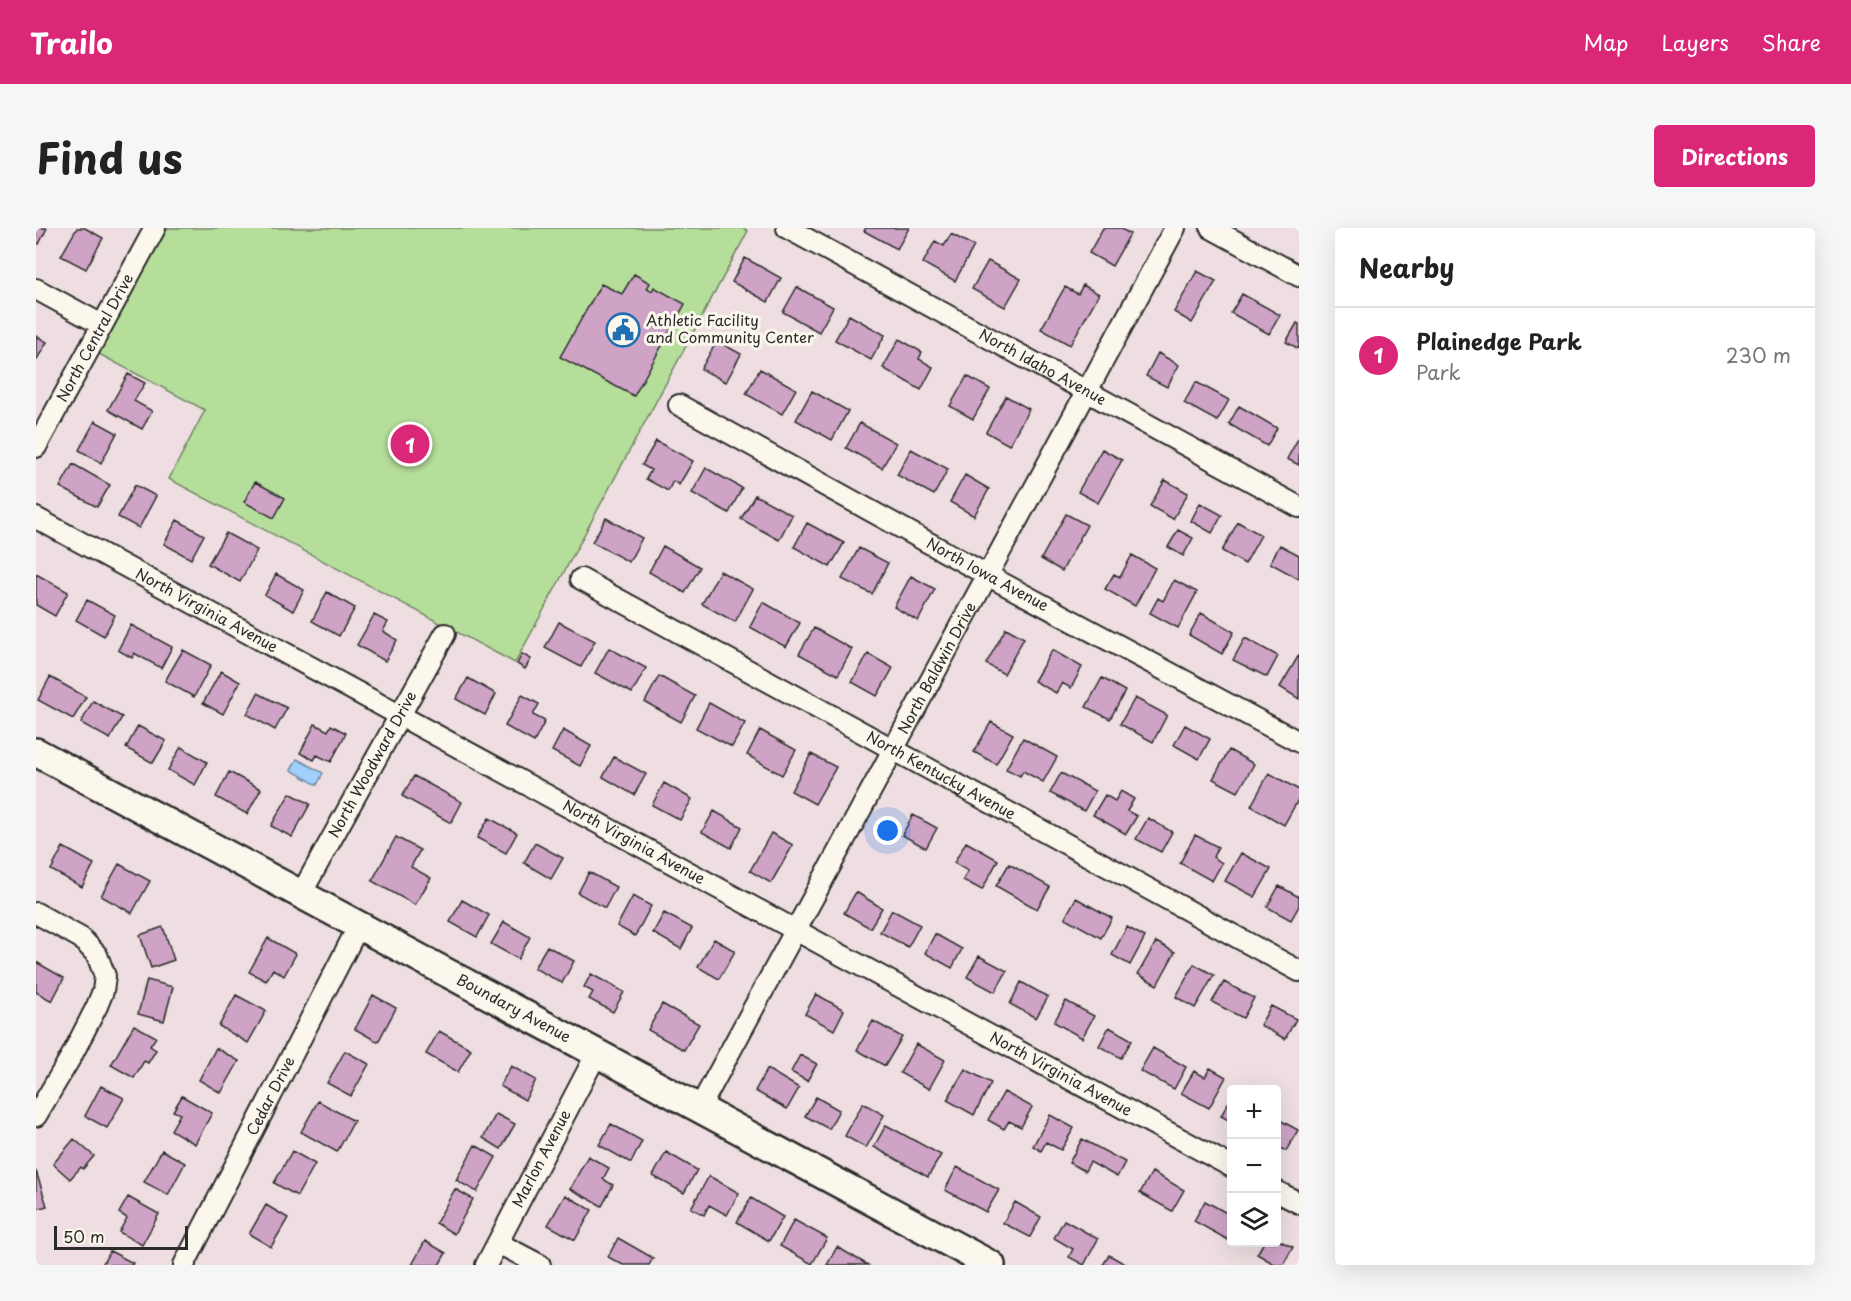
<!DOCTYPE html>
<html lang="en">
<head>
<meta charset="utf-8">
<style>
	body { margin:0; font-family:"Playpen Sans",sans-serif; background:#f6f6f6; color:#222 }
	.controls { position:absolute; right:18px; bottom:18px; display:grid; overflow:hidden; border-radius:6px; box-shadow:0 6px 24px #0002 }
	.controls button { width:54px; height:54px; display:grid; place-items:center; padding:0; border:0; border-bottom:2px solid #e0e0e0; background:#fff; color:#222; font:30px sans-serif }
	.scale { position:absolute; left:18px; bottom:15px; width:134px; box-sizing:border-box; padding-left:6px; border:3px solid #2b2b2b; border-top:0; font-size:16px; line-height:21px; white-space:nowrap; color:#2b2b2b; -webkit-text-stroke:4px #fbf7ec; paint-order:stroke }
	.you { position:absolute; left:852px; top:603px; width:21px; height:21px; margin:-15px; border:4px solid #fff; border-radius:50%; background:#1a73e8; box-shadow:0 0 0 9px #1a73e833 }
	.badge { display:grid; place-items:center; width:39px; height:39px; border-radius:50%; background:#db2777; color:#fff; font-size:20px; font-weight:700 }
	.pin { position:absolute; translate:-50% -50%; border:3px solid #fff; box-shadow:0 2px 6px #0006 }
	.list { margin:0; padding:0; list-style:none }
	h2 { display:flex; justify-content:space-between; align-items:center; height:78px; margin:0; padding:0 24px; font-size:26px }
	h2 small { font-size:20px; font-weight:400; color:#767676 }
	.list li { display:grid; grid-template-columns:39px 1fr auto; gap:18px; align-items:center; box-sizing:border-box; height:96px; padding:0 24px; border-top:2px solid #e0e0e0 }
	.list b { display:block; font-size:22px; white-space:nowrap }
	.list p { margin:0; font-size:20px; white-space:nowrap; color:#767676 }
	.list em { font-size:20px; font-style:normal; color:#767676 }
	.icon { flex:none; width:33px; height:33px; fill:none; stroke:currentColor; stroke-width:2; stroke-linecap:round; stroke-linejoin:round }
	.map { position:relative; flex:none; width:1263px; height:1037px; overflow:hidden; border-radius:6px }
	header { display:flex; align-items:center; gap:36px; box-sizing:border-box; height:84px; padding:0 30px; background:#db2777; color:#fff }
	header strong { font-size:28px }
	nav { display:flex; gap:33px; margin-inline-start:auto; font-size:21px }
	.intro { display:flex; align-items:center; justify-content:space-between; box-sizing:border-box; height:144px; padding:0 36px }
	h1 { margin:0; font-size:42px }
	.button { padding:15px 27px; border-radius:6px; background:#db2777; color:#fff; font-size:21px; font-weight:700 }
	main { display:flex; gap:36px; padding:0 36px }
	aside { flex:1; background:#fff; border-radius:6px; box-shadow:0 6px 24px #0002 }
	.map>svg:first-child { display:block }
	.green { fill:#b5de9b; stroke:#708463; stroke-width:1.5 }
	.water { fill:#a2d0fd; stroke:#728ea9; stroke-width:1.5 }
	.building { fill:#cea3c6; stroke:#2b2b2b; stroke-width:1.5 }
	.lines { fill:none; stroke-linecap:round; stroke-linejoin:round }
	.minor-casing { stroke:#2b2b2b; stroke-width:24 }
	.secondary-casing { stroke:#2b2b2b; stroke-width:32 }
	.minor { stroke:#fbf7ec; stroke-width:20 }
	.secondary { stroke:#fbf7ec; stroke-width:27 }
	.labels { text-anchor:middle; stroke-width:6; stroke-linejoin:round; paint-order:stroke }
	.poi-label { font-size:15px; fill:#2b2b2b; stroke:#fbf7ec; text-anchor:start }
	.street-label { font-size:15px; fill:#2b2b2b; stroke:#fbf7ec }
</style>
</head>
<body>
<header>
<strong>Trailo</strong>
<nav><a>Map</a><a>Layers</a><a>Share</a></nav>
</header>
<div class="intro"><h1>Find us</h1><a class="button">Directions</a></div>
<main>
<div class="map">
<svg width="1263" height="1037" viewBox="0 0 1263 1037">
	<rect width="100%" height="100%" fill="#eedee1"/>
	<filter id="ink" filterUnits="userSpaceOnUse"><feTurbulence type="fractalNoise" baseFrequency=".0167" numOctaves="2"/><feDisplacementMap in="SourceGraphic" scale="12" xChannelSelector="R" yChannelSelector="G"/><feConvolveMatrix kernelMatrix="1 2 1 2 8 2 1 2 1" color-interpolation-filters="sRGB"/></filter>
	<g filter="url(#ink)">
		<!-- green -->
		<path class="green" d="M132,0H707L712,3L479,435L133,251L169,182L61,125Z"/>
		<!-- water -->
		<path class="water" d="M261,531L287,545L281,557L255,542Z"/>
		<!-- building -->
		<path class="building" d="M0,0H11L3,16L0,15Z
			M41,0H49L67,10L50,41L25,28Z
			M830,0H873L861,21L828,3Z
			M1067,0H1084L1094,6L1076,38L1053,25Z
			M915,6L938,18L919,53L887,35L899,13L908,18Z
			M709,30L745,50L732,74L696,54Z
			M952,33L985,51L969,79L936,61Z
			M1161,43L1180,53L1156,95L1138,84Z
			M598,46L614,55L611,60L616,63L618,59L649,76L598,168L524,129L565,56L586,66Z
			M1047,57L1063,66L1034,117L1005,101L1029,59L1042,66Z
			M761,59L797,79L783,104L747,84Z
			M1206,66L1244,87L1233,106L1195,85Z
			M813,87L849,107L835,132L799,112Z
			M1261,95L1263,96V121L1250,114Z
			M0,108L11,114L0,133Z
			M863,111L886,124L883,131L897,139L885,162L847,140Z
			M681,113L705,126L690,154L665,141Z
			M1122,125L1143,137L1131,159L1110,148Z
			M724,141L760,161L746,186L710,166Z
			M92,146L109,155L98,173L116,183L106,201L72,182Z
			M931,148L954,161L937,191L914,178Z
			M1160,154L1193,172L1181,193L1148,175Z
			M776,163L812,183L796,212L760,192Z
			M970,168L993,181L973,217L950,204Z
			M1203,178L1241,200L1231,218L1193,196Z
			M59,193L81,205L65,235L43,222Z
			M824,195L860,215L846,240L810,220Z
			M1263,209V237L1251,231Z
			M620,213L657,233L643,257L637,253L632,263L610,251L615,242L606,237Z
			M875,221L912,241L898,267L861,247Z
			M1066,221L1086,232L1062,275L1042,264Z
			M37,236L74,257L61,279L24,259Z
			M670,240L706,260L693,285L656,265Z
			M929,247L953,261L938,288L914,274Z
			M1129,252L1152,265L1137,291L1114,278Z
			M219,254L249,270L238,290L208,274Z
			M99,257L120,268L103,300L82,289Z
			M719,267L756,287L743,312L705,291Z
			M1164,275L1186,287L1176,305L1155,293Z
			M1030,286L1051,297L1026,343L1005,331Z
			M570,290L606,310L593,334L556,314Z
			M141,292L168,307L155,331L128,316Z
			M1202,294L1225,307L1209,336L1186,323Z
			M771,295L808,315L794,339L758,319Z
			M1142,302L1157,310L1147,328L1132,319Z
			M190,305L221,322L204,354L172,336Z
			M1244,317L1263,327V351L1234,335Z
			M627,318L664,339L649,365L613,344Z
			M823,320L852,335L836,366L806,351Z
			M1096,327L1119,340L1099,378L1069,361L1078,346L1084,349Z
			M684,343L717,361L699,394L666,376Z
			M0,346L32,364L19,388L0,377Z
			M240,346L268,362L257,383L229,367Z
			M875,348L899,361L882,393L858,379Z
			M1138,352L1161,364L1142,400L1114,385L1122,370L1127,373Z
			M291,364L319,380L303,408L276,393Z
			M51,372L79,387L68,408L40,392Z
			M727,374L764,395L750,419L714,399Z
			M1165,385L1198,404L1186,426L1153,407Z
			M338,387L352,394L347,403L361,412L349,433L321,417Z
			M523,394L559,413L545,439L509,420Z
			M95,397L136,419L125,440L98,425L96,430L82,422Z
			M778,400L816,421L802,447L763,426Z
			M970,400L988,410L968,446L950,436Z
			M1209,410L1242,428L1231,449L1197,432Z
			M573,420L610,440L596,465L559,445Z
			M147,422L175,437L158,469L129,453Z
			M1016,422L1046,439L1035,460L1026,455L1020,465L998,453Z
			M486,426L495,431L489,441L481,436Z
			M832,426L857,440L841,468L816,454Z
			M1263,427V471L1244,459Z
			M185,443L204,454L187,486L167,475Z
			M623,448L659,468L645,494L609,474Z
			M14,449L50,469L37,491L2,472Z
			M432,450L460,466L449,487L420,471Z
			M1066,450L1089,463L1074,491L1050,479Z
			M222,465L251,480L239,502L211,486Z
			M486,467L503,476L497,487L509,493L498,514L469,498Z
			M1099,470L1131,487L1117,514L1084,496Z
			M57,473L86,489L74,511L45,495Z
			M673,475L709,495L696,519L660,500Z
			M955,494L977,506L960,536L938,524Z
			M279,496L292,503L295,497L310,505L295,534L281,527L278,532L264,525Z
			M1149,497L1174,511L1163,531L1138,517Z
			M102,498L130,513L117,535L90,520Z
			M527,502L555,518L544,538L516,523Z
			M724,502L760,522L746,547L711,527Z
			M987,510L1021,529L1007,554L987,543L984,548L970,541Z
			M145,519L171,534L159,557L132,542Z
			M1193,522L1218,536L1202,564L1177,551Z
			M775,526L800,539L779,576L755,563Z
			M578,529L610,546L598,567L567,549Z
			M193,544L225,561L211,586L180,569Z
			M1025,545L1059,563L1048,583L1014,565Z
			M1233,545L1263,562V570L1248,597L1215,578Z
			M378,548L426,574L415,595L366,568Z
			M628,555L656,571L644,592L616,577Z
			M1085,563L1098,571L1091,583L1101,588L1090,606L1057,587L1069,567L1079,573Z
			M254,565L274,576L256,609L235,598Z
			M678,583L706,599L695,620L666,604Z
			M877,587L901,600L890,620L866,607Z
			M453,590L481,605L470,625L441,610Z
			M1112,590L1136,604L1125,624L1100,611Z
			M735,605L757,617L735,655L714,643Z
			M1159,607L1182,619L1177,629L1186,635L1176,653L1144,635Z
			M360,609L384,622L375,639L395,650L379,677L336,653Z
			M930,614L962,632L946,662L927,652L932,643L918,635Z
			M499,615L527,630L515,651L488,635Z
			M27,619L58,636L46,659L15,642Z
			M1205,625L1235,641L1219,669L1189,653Z
			M83,636L114,653L96,685L65,668Z
			M973,636L1014,659L1001,681L960,658Z
			M553,644L580,659L569,680L542,665Z
			M1243,658L1263,669V678L1255,692L1231,679Z
			M820,664L846,680L834,700L808,685Z
			M597,668L615,678L599,708L581,698Z
			M1040,670L1076,690L1065,710L1029,690Z
			M426,672L453,687L441,709L414,694Z
			M856,682L884,697L872,719L844,704Z
			M628,685L656,700L645,721L617,705Z
			M468,694L494,709L482,731L455,716Z
			M127,699L138,732L115,740L104,707Z
			M1091,699L1109,709L1094,737L1076,727Z
			M899,706L926,721L916,740L889,725Z
			M232,710L260,726L248,748L237,741L230,753L213,744Z
			M678,711L699,723L683,751L662,739Z
			M1120,714L1139,724L1121,757L1102,746Z
			M511,718L538,733L526,755L498,740Z
			M943,728L971,743L959,764L931,749Z
			M0,734L28,750L16,773L0,764Z
			M1158,736L1178,747L1159,780L1140,769Z
			M555,746L588,764L577,784L553,771L557,764L548,759Z
			M111,752L137,759L128,793L102,786Z
			M985,754L1012,769L1000,790L974,776Z
			M1188,754L1218,770L1207,790L1176,774Z
			M780,766L808,782L798,802L769,786Z
			M200,767L230,783L212,815L183,798Z
			M337,767L360,780L342,814L319,801Z
			M1030,773L1058,788L1046,810L1018,794Z
			M626,776L663,796L648,822L612,802Z
			M1235,778L1260,791L1249,811L1224,797Z
			M837,793L866,809L849,838L821,822Z
			M98,797L120,809L114,818L120,822L112,835L108,833L98,850L75,837Z
			M1073,799L1096,812L1085,830L1063,818Z
			M403,803L435,821L422,844L390,826Z
			M880,816L909,832L893,861L864,845Z
			M180,820L203,833L185,865L163,852Z
			M1117,820L1150,839L1138,861L1104,843Z
			M309,823L333,836L315,868L291,855Z
			M764,827L781,836L771,853L755,844Z
			M475,838L500,852L489,872L464,858Z
			M1174,840L1190,849L1173,880L1145,865L1158,843L1169,849Z
			M731,841L763,860L751,881L719,863Z
			M929,841L955,855L938,887L911,872Z
			M65,858L88,870L71,900L49,888Z
			M968,864L996,879L985,899L973,893L968,901L952,892Z
			M146,868L176,885L159,916L135,902L144,886L137,883Z
			M1196,868V894L1185,888Z
			M780,869L803,882L793,901L769,888Z
			M282,873L318,893L301,924L265,904Z
			M827,875L848,887L830,920L809,908Z
			M460,886L479,896L465,921L447,910Z
			M1014,887L1038,900L1025,922L1010,914L1005,923L997,918Z
			M1240,890L1262,902L1250,923L1240,918Z
			M575,896L606,913L595,935L563,917Z
			M850,897L905,927L892,949L838,919Z
			M38,911L58,928L47,941L45,939L34,951L17,936Z
			M1046,911L1089,934L1081,949L1054,934L1049,943L1033,935Z
			M439,917L460,929L441,964L420,952Z
			M126,922L149,935L132,967L108,954Z
			M256,923L279,936L261,968L238,955Z
			M630,924L661,942L648,965L617,948Z
			M552,928L573,940L567,951L577,957L566,978L534,961Z
			M921,939L963,962L950,984L909,962Z
			M0,943L11,978L0,981Z
			M1116,944L1148,962L1136,983L1104,965Z
			M673,948L703,965L691,987L673,977L668,987L655,980Z
			M419,961L437,971L418,1006L400,995Z
			M529,967L556,982L539,1012L512,997Z
			M92,969L123,986L106,1017L83,1004L91,990L83,985Z
			M715,970L747,989L733,1013L701,994Z
			M1169,973L1196,988V1009L1194,1013L1158,993Z
			M979,974L1005,989L994,1009L967,995Z
			M230,977L252,990L235,1019L213,1006Z
			M758,992L791,1010L776,1036L744,1018Z
			M1028,992L1062,1011L1048,1037L1033,1029L1037,1021L1018,1010Z
			M582,1010L617,1030L613,1037H587L572,1029Z
			M1240,1011L1257,1019L1247,1037H1240L1221,1026L1228,1014H1240Z
			M389,1013L410,1025L403,1037H376Z
			M801,1019L832,1037H791Z
			M74,1023L97,1035L96,1037H66Z
			M1073,1027L1091,1037H1067Z"/>
		<g class="lines">
			<!-- minor casing -->
			<g class="minor-casing">
				<g id="minor">
					<path id="s1" d="M751,0L1263,279"/>
					<path d="M1175,0L1263,48"/>
					<path d="M0,61L66,97"/>
					<path id="s2" d="M643,177L951,347L1263,514"/>
					<path id="s3" d="M0,219L119,0"/>
					<path id="s4" d="M0,290L1196,939"/>
					<path id="s5" d="M545,351L1263,743"/>
					<path id="s6" d="M265,666L409,406"/>
					<path d="M0,685L45,710L61,727L69,748L67,763L61,778L36,827L0,888"/>
					<path id="s7" d="M663,881L1139,0"/>
					<path d="M1240,963L1263,975"/>
					<path d="M462,1015L504,1037"/>
					<path id="s8" d="M148,1037L323,697"/>
					<path id="s9" d="M450,1037L561,825"/>
				</g>
			</g>
			<!-- secondary casing -->
			<g class="secondary-casing">
				<g id="secondary">
					<path id="s10" d="M0,524L955,1037"/>
				</g>
			</g>
			<!-- minor -->
			<use href="#minor" class="minor"/>
			<!-- secondary -->
			<use href="#secondary" class="secondary"/>
		</g>
	</g>
	<!-- icons -->
	<defs>
		<g id="civic-ring" transform="scale(1.725)"><circle r="9.5" fill="#fbf7ec" stroke="#1f6fb2" stroke-width="1.5"/><path d="M-.6-6.5H3V-4.5H.6V-3L4-1V1h2V6H-6V1h2V-1L-.6-3ZM-1.2 2.5V6h2.4V2.5Z" fill="#1f6fb2"/></g>
	</defs>
	<g fill-rule="evenodd">
		<use href="#civic-ring" x="587" y="102"/>
	</g>
	<g class="labels">
		<!-- poi labels -->
		<g class="poi-label">
			<text x="610" y="98">Athletic Facility<tspan x="610" dy="17">and Community Center</tspan></text>
		</g>
		<!-- street labels -->
		<g class="street-label">
			<text dy="5" stroke="none"><textPath href="#s3" startOffset="124">North Central Drive</textPath></text>
			<text dy="5" stroke="none"><textPath href="#s1" startOffset="291">North Idaho Avenue</textPath></text>
			<text dy="5" stroke="none"><textPath href="#s2" startOffset="352">North Iowa Avenue</textPath></text>
			<text dy="5" stroke="none"><textPath href="#s4" startOffset="194">North Virginia Avenue</textPath></text>
			<text dy="5" stroke="none"><textPath href="#s7" startOffset="501">North Baldwin Drive</textPath></text>
			<text dy="5" stroke="none"><textPath href="#s6" startOffset="148">North Woodward Drive</textPath></text>
			<text dy="5" stroke="none"><textPath href="#s5" startOffset="410">North Kentucky Avenue</textPath></text>
			<text dy="5" stroke="none"><textPath href="#s4" startOffset="680">North Virginia Avenue</textPath></text>
			<text dy="5" stroke="none"><textPath href="#s10" startOffset="542">Boundary Avenue</textPath></text>
			<text dy="5" stroke="none"><textPath href="#s4" startOffset="1166">North Virginia Avenue</textPath></text>
			<text dy="5" stroke="none"><textPath href="#s8" startOffset="190">Cedar Drive</textPath></text>
			<text dy="5" stroke="none"><textPath href="#s9" startOffset="120">Marlon Avenue</textPath></text>
		</g>
	</g>
</svg>
<div class="controls">
<button>+</button>
<button>−</button>
<button><svg class="icon" aria-label="layers" viewBox="0 0 24 24"><path d="M12 4l9 5-9 5-9-5zM3 14l9 5 9-5"/></svg></button>
</div>
<div class="scale">50 m</div>
<div class="you"></div>
<div class="pin badge" style="left:374px;top:216px">1</div>
</div>
<aside>
<h2>Nearby<small></small></h2>
<ul class="list">
<li><span class="badge">1</span><div><b>Plainedge Park</b><p>Park</p></div><em>230 m</em></li>
</ul>
</aside>
</main>
</body>
</html>
